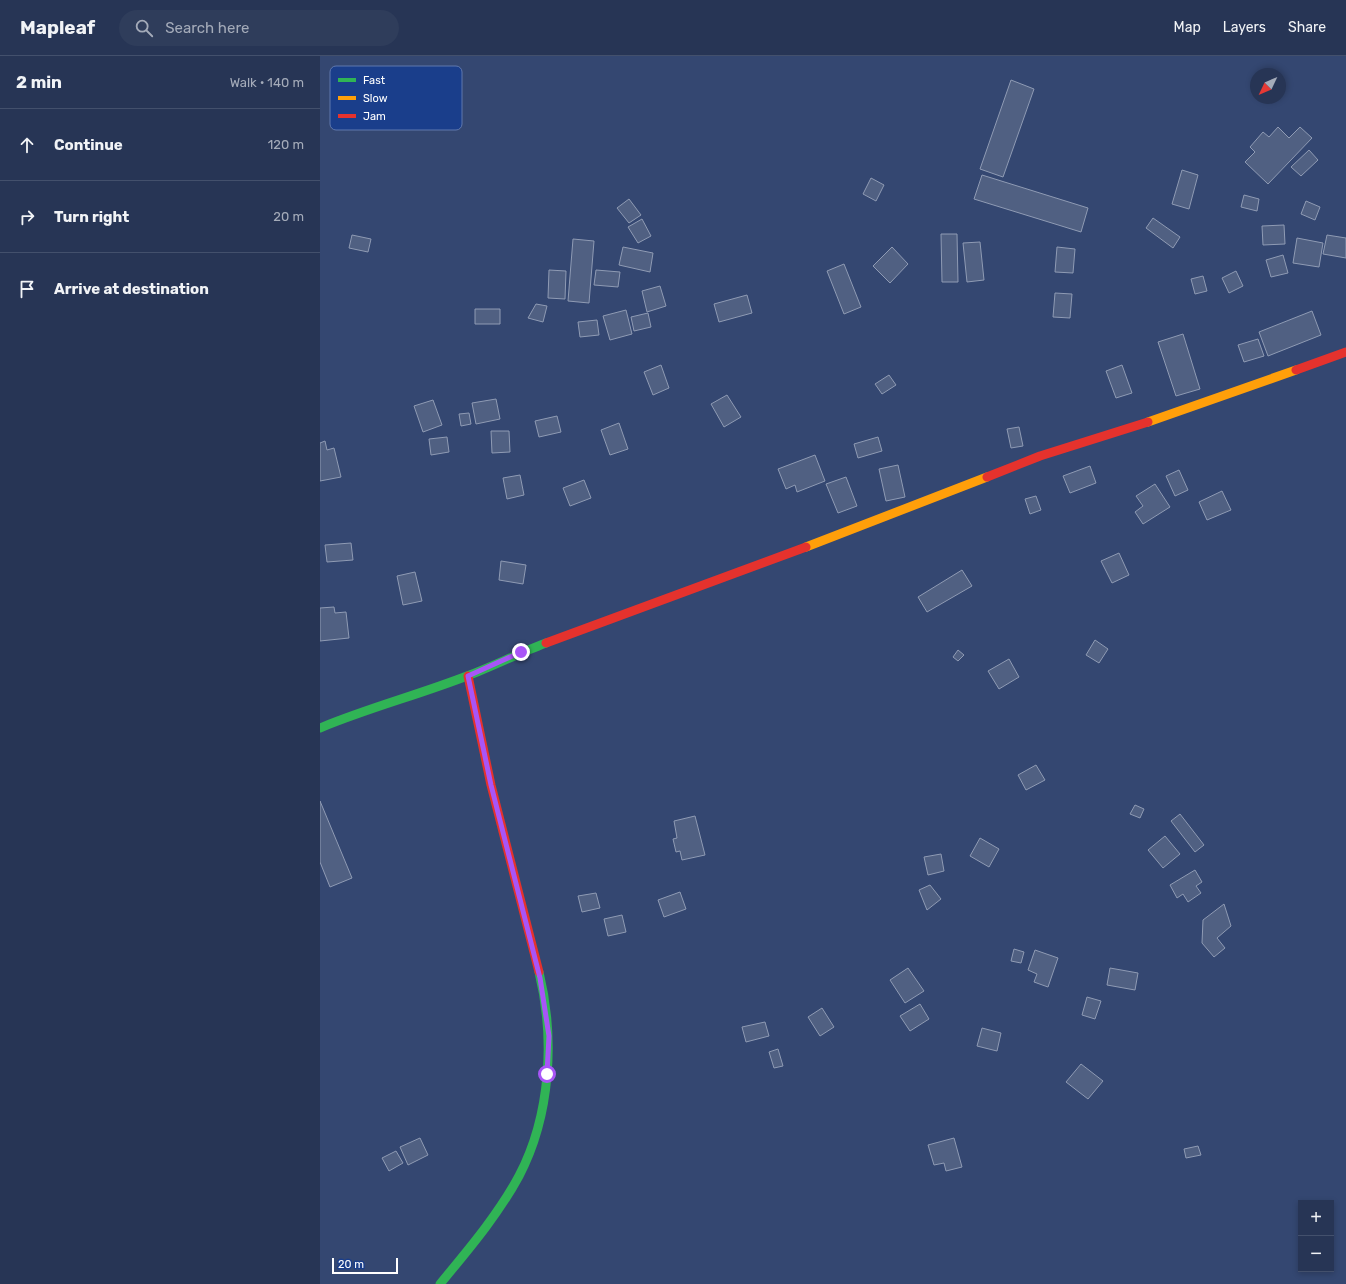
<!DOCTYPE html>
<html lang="en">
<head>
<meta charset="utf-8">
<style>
	body { margin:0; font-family:Rubik,sans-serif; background:#2f3d5b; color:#f1f3f6 }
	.controls { position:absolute; right:12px; bottom:12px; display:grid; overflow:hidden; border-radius:0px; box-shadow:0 2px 6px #0003 }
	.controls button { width:36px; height:36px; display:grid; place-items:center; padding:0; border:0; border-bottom:1px solid #43506c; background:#273555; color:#f1f3f6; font:20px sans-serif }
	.compass { position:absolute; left:930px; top:12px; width:36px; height:36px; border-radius:50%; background:#273555; box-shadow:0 2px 6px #0003; rotate:226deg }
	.scale { position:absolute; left:12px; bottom:10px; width:66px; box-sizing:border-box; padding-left:4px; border:2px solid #fff; border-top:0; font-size:11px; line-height:14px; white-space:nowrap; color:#fff; -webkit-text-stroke:3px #1a3e8b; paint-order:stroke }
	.stop { position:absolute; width:12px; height:12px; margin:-9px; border:3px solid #a855f7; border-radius:50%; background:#fff }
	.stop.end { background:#a855f7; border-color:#fff; box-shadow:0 1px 4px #0008 }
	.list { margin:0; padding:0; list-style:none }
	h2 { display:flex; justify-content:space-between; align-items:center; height:52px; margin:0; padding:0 16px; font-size:17px }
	h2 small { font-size:13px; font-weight:400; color:#a4abb9 }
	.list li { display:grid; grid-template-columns:26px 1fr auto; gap:12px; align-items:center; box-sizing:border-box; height:72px; padding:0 16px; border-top:1px solid #43506c }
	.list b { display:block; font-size:15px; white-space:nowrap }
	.list em { font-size:13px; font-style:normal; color:#a4abb9 }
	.icon { flex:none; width:22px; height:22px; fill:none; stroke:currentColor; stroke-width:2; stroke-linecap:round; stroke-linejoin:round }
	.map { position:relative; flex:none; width:1026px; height:1228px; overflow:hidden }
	header { display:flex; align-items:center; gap:24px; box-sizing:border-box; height:56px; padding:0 20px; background:#273555; border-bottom:1px solid #43506c }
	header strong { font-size:19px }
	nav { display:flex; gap:22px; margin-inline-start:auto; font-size:14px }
	.search { width:280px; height:36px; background:#2f3d5b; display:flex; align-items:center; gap:10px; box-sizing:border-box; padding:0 14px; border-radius:22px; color:#a4abb9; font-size:15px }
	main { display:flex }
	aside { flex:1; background:#273555 }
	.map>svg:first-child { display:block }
	.building { fill:#506082; stroke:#8f9bb4 }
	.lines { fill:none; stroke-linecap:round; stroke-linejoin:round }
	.fast { stroke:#30b455; stroke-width:9 }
	.slow { stroke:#ff9f0a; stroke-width:9 }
	.jam { stroke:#e5322d; stroke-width:9 }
	.route { stroke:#a855f7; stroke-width:5 }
	.key { fill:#1a3e8b; stroke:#5f78ae; stroke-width:1 }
	.key-label { font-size:11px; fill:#fff }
</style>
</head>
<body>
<header>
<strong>Mapleaf</strong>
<div class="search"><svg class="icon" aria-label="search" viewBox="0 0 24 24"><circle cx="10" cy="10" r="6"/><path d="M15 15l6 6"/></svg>Search here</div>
<nav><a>Map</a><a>Layers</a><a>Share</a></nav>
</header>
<main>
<aside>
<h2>2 min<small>Walk · 140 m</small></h2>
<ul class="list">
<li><svg class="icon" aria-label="ahead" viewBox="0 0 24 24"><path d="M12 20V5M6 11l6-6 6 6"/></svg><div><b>Continue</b></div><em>120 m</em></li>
<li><svg class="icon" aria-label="right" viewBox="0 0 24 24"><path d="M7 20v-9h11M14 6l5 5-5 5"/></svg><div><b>Turn right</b></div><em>20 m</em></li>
<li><svg class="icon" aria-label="arrive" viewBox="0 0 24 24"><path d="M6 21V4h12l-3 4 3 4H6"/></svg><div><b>Arrive at destination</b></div></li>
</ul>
</aside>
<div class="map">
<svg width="1026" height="1228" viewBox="0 0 1026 1228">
	<rect width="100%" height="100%" fill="#344771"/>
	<!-- building -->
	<path class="building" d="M691,24L714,33L683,121L660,113Z
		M958,71L969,82L980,71L992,82L948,128L925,106L935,96L930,91L943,76L949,81Z
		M989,94L998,104L981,120L971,111Z
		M862,114L878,119L869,153L852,148Z
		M662,119L768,152L761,176L654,143Z
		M551,122L564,129L556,145L543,138Z
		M924,139L939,143L937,155L921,151Z
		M309,143L321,159L309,167L297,152Z
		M986,145L1000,151L995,164L981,158Z
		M833,162L860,181L853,192L826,172Z
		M322,163L331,180L318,187L308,171Z
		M964,169L965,188L943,189L942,170Z
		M621,178H637L638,226H622Z
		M32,179L51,183L48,196L29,192Z
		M1007,179L1026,182V202L1003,198Z
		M977,182L1003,187L999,211L973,207Z
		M253,183L274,185L269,247L248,245Z
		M660,186L664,224L647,226L643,187Z
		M303,191L333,197L330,216L299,209Z
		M572,191L588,208L570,227L553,210Z
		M737,191L755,193L753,217L735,216Z
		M963,199L968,217L951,221L946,204Z
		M524,208L541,251L524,258L507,215Z
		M229,214L246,215L245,243L228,242Z
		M276,214L300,216L298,231L274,229Z
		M916,215L923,230L909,237L902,222Z
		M883,220L887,235L875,238L871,223Z
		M340,230L346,250L327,256L322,235Z
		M735,237L752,238L750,262L733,261Z
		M427,239L432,257L399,266L394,248Z
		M216,248L227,250L223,266L208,262Z
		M155,253H180V268H155Z
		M306,254L312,278L290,284L283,260Z
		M992,255L1001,279L948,300L939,276Z
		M328,257L331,271L314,275L311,261Z
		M277,264L279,279L260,281L258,266Z
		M863,278L880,333L856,340L838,286Z
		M938,283L944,300L924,306L918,289Z
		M341,309L349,332L333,339L324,316Z
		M802,309L812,337L796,342L786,315Z
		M569,319L576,329L562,338L555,328Z
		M407,339L421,361L404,371L391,348Z
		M176,343L180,363L156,368L152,347Z
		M113,344L122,369L103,376L94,350Z
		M149,357L151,368L141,370L139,358Z
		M237,360L241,376L219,381L215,365Z
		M299,367L308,393L290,399L281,374Z
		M699,371L703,390L691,392L687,373Z
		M171,375H189L190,396L172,397Z
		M127,381L129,396L111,399L109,383Z
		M558,381L562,395L538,402L534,388Z
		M5,385L7,394L14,392L21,421L0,425V387Z
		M495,399L505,425L477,436L475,429L466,433L458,413Z
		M578,409L585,441L566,445L559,413Z
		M770,410L776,427L750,437L743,420Z
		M859,414L868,434L855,440L846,420Z
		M200,419L204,439L187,443L183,422Z
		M526,421L537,450L518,457L506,428Z
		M264,424L271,442L250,450L243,432Z
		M835,428L850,451L823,468L815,456L823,450L816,440Z
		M902,435L911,454L887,464L879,446Z
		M716,440L721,454L710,458L705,443Z
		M31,487L33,504L7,506L5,489Z
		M799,497L809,519L792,527L781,505Z
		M181,505L206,509L203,528L179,524Z
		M642,514L652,530L607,556L598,541Z
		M95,516L102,545L83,549L77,520Z
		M14,551L15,557L26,556L29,582L0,585V552Z
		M775,584L788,593L779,607L766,599Z
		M638,594L644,599L638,605L633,601Z
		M689,603L699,621L679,633L668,615Z
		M716,709L725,724L706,734L698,719Z
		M0,745L32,822L10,831L0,806Z
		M815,749L824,753L820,762L810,758Z
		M860,758L884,789L875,796L851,765Z
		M375,760L385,799L362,804L360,795L356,796L353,783L357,782L354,765Z
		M845,780L860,798L843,812L828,794Z
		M660,782L679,793L669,811L650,800Z
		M621,798L624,815L608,819L604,801Z
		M875,814L882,826L876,830L881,837L868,846L863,838L857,842L850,829Z
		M610,829L621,843L607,854L599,834Z
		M360,836L366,853L344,861L338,844Z
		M276,837L280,852L262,856L258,840Z
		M904,848L911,870L897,882L905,892L894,901L882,887L883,864Z
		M302,859L306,876L288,880L284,863Z
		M694,893L704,896L701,907L691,905Z
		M715,894L738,902L728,931L714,926L717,918L708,914Z
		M588,912L604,935L585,947L570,924Z
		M790,912L818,917L815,934L787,929Z
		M767,941L781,945L775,963L762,959Z
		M600,948L609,963L590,975L580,960Z
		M502,952L514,971L500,980L488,961Z
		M445,966L449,980L426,986L422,971Z
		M662,972L681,977L677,995L657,990Z
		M458,993L463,1010L454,1012L449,996Z
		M761,1008L783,1025L768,1043L746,1026Z
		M100,1082L108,1099L88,1109L80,1091Z
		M634,1082L642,1111L626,1115L624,1107L614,1109L608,1089Z
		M878,1090L881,1099L866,1102L864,1093Z
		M76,1095L83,1107L69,1115L62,1102Z"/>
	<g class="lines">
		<!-- fast -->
		<path class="fast" d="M0,672C48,652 98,639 147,620C174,610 199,597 226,587
			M120,1228C148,1194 178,1159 199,1120C231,1059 235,982 219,916"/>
		<!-- slow -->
		<path class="slow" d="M828,366L976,314
			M486,491L667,421"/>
		<!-- jam -->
		<path class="jam" d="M976,314L1026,296
			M667,421L720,400L828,366
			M226,587L486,491
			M148,620L171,729L219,916"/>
	</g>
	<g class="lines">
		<!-- route -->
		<path class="route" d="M201,596L148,620L171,729L220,922L229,980L227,1018"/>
	</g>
	<!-- legend -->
	<rect x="10" y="10" width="132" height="64" rx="6" class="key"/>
	<rect x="18" y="22" width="18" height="4" fill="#30b455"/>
	<rect x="18" y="40" width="18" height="4" fill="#ff9f0a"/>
	<rect x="18" y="58" width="18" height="4" fill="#e5322d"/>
	<g class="key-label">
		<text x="43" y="28">Fast</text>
		<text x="43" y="46">Slow</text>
		<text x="43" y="64">Jam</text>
	</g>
</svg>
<div class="controls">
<button>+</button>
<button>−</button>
</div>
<svg class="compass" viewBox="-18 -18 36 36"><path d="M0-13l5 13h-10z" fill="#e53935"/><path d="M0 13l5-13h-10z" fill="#a4abb9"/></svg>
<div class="scale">20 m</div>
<div class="stop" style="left:227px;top:1018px"></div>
<div class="stop end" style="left:201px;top:596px"></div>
</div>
</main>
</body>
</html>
